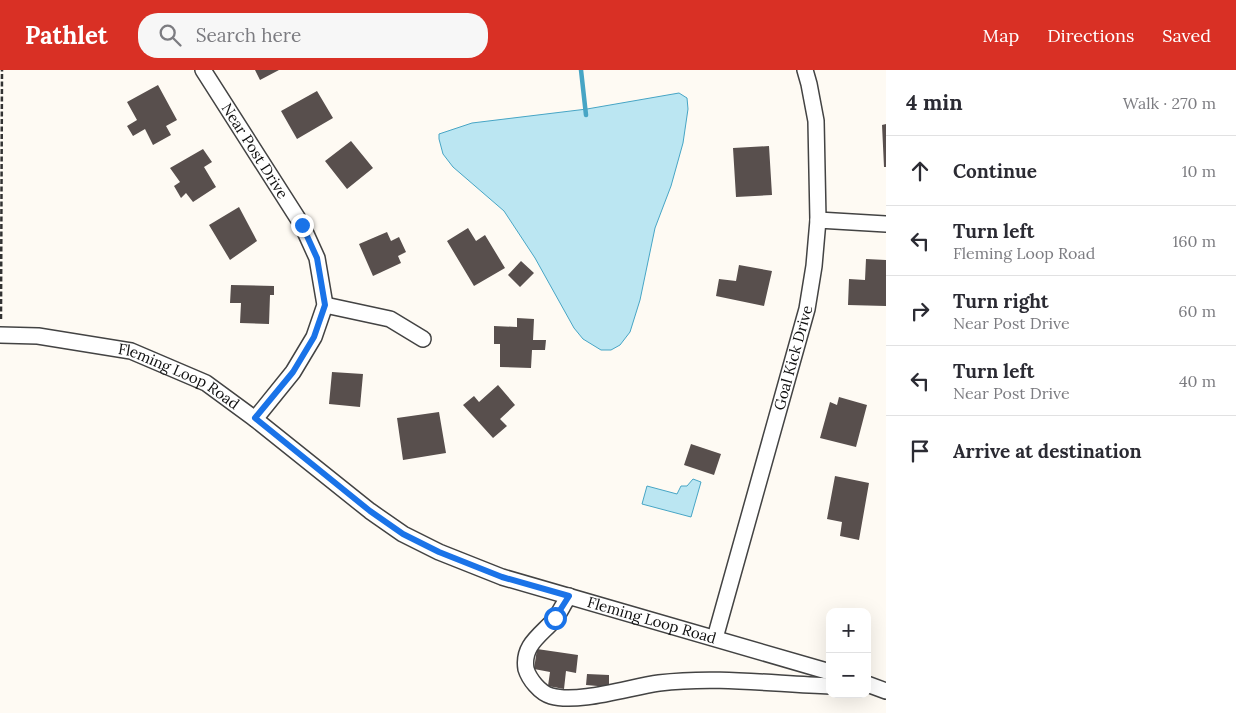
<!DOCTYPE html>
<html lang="en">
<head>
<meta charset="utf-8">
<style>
	body { margin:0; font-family:Lora,serif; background:#f7f7f7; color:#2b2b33 }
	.controls { position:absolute; right:15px; bottom:15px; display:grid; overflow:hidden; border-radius:10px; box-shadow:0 5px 20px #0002 }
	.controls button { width:45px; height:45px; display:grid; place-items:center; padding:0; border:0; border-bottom:1px solid #e1e1e2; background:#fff; color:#2b2b33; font:25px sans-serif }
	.stop { position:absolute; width:15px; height:15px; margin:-11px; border:4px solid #1a73e8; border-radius:50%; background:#fff }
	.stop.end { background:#1a73e8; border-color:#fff; box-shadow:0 1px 5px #0008 }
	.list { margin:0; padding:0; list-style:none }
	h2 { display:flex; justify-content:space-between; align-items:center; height:65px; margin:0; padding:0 20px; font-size:21px }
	h2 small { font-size:16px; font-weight:400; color:#7c7c81 }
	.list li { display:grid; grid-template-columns:32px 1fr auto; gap:15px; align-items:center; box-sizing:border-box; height:70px; padding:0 20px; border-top:1px solid #e1e1e2 }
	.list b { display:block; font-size:19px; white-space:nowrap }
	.list p { margin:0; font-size:16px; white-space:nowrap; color:#7c7c81 }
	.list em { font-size:16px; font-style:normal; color:#7c7c81 }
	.icon { flex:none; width:28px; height:28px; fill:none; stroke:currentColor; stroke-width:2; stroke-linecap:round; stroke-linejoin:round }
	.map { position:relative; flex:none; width:886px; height:643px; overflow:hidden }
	header { display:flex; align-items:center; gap:30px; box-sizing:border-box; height:70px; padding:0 25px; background:#d93025; color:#fff }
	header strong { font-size:24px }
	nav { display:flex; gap:28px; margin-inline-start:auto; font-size:18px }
	.search { width:350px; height:45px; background:#f7f7f7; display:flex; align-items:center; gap:12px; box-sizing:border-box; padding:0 18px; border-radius:20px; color:#7c7c81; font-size:19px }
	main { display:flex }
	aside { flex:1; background:#fff }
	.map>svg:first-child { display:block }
	.water { fill:#bbe6f2; stroke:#47a5c5 }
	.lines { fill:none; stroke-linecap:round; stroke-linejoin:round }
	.stream { stroke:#47a5c5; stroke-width:4.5 }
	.building { fill:#584f4d }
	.minor-casing { stroke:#434343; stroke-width:18 }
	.path { stroke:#323232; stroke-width:2.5; stroke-dasharray:5 2.5; stroke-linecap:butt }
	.minor { stroke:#fff; stroke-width:15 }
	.route { stroke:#1a73e8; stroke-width:6 }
	.labels { text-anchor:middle; stroke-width:5; stroke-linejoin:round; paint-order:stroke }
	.street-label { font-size:15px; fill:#101010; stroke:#fff }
</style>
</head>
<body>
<header>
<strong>Pathlet</strong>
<div class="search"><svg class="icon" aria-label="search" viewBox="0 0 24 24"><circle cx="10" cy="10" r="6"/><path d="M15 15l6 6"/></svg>Search here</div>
<nav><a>Map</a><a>Directions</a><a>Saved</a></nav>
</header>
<main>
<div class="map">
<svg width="886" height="643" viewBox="0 0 886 643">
	<rect width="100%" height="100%" fill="#fefaf3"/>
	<!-- water -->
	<path class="water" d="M679,23L687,28L688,39L683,73L671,116L655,158L640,230L630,262L620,275L611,280H601L583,269L574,258L535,188L504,141L453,97L443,84L439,69V64L472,53L587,39Z
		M693,409L701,412L691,447L642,434L647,416L677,424L681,416H687Z"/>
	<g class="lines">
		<!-- stream -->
		<path class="stream" d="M581,0L586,45"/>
	</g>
	<!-- building -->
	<path class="building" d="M255,0H279L260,10Z
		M158,15L177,50L166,56L171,65L153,75L145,59L133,66L127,56L137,50L127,32Z
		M317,21L333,48L297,69L281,41Z
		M886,54V97H884L882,55Z
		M351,71L373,98L347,119L325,91Z
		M769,76L772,125L736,127L733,78Z
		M203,79L212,92L204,97L216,117L193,132L186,123L181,128L174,116L180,112L170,98Z
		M239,137L257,171L230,190L209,155Z
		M468,158L476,171L485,165L505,198L474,216L447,171Z
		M387,162L391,171L399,167L406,182L398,186L401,193L373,206L359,174Z
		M866,189L886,190V236L848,235L849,209L865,210Z
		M521,191L534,203L520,217L508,205Z
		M739,195L772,201L764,236L716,226L719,209L736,211Z
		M231,215L274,216V225H270L269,254L240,253L241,233H230Z
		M517,248L534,249L533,270H546L545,280H532L531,298L500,297V274H494V256L517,257Z
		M332,302L363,304L360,337L329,334Z
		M498,315L515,335L500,349L507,356L493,368L463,335L474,326L479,332Z
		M839,327L867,335L856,377L820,368L830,332L837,335Z
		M439,342L446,383L403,390L397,348Z
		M691,374L721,384L714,405L684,395Z
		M835,406L869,413L859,470L840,466L842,452L827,449Z
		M537,579L578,585L576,603L566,601L564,619L548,616L550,602L534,599Z
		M587,604L609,605V617L586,615Z"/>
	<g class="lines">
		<!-- minor casing -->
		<g class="minor-casing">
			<g id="minor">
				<path id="s1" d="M203,0L302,155L317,188L325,235L314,267L293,302L255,349"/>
				<path d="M818,150L886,154"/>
				<path d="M325,235L390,249L423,269"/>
				<path id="s2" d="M0,265L38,266L131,281L206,313L255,349L370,441L403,464L439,482L502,507L830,602"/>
				<path d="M569,526C564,533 560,542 555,549C541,565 522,575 526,599C529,609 540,623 551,626C578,634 630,617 659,613C716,606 773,614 830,616"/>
				<path id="s3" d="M715,568L807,239L814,196L818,150L816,51L809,14L805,0"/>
				<path d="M867,614L886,621"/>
			</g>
		</g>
		<!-- path -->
		<path class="path" d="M1,249L2,0"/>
		<!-- minor -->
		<use href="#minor" class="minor"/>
	</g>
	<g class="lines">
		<!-- route -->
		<path class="route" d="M302,155L317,188L325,235L314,267L293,302L255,348L370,441L403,464L439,482L502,507L569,526L555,548"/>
	</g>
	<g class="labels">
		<!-- street labels -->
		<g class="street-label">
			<text dy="5" stroke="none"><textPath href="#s1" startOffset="96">Near Post Drive</textPath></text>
			<text dy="5" stroke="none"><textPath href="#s3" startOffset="291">Goal Kick Drive</textPath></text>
			<text dy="5" stroke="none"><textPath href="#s2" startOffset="186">Fleming Loop Road</textPath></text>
			<text dy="5" stroke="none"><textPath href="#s2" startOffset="726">Fleming Loop Road</textPath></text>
		</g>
	</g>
</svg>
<div class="controls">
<button>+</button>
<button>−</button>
</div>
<div class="stop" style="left:555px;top:548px"></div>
<div class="stop end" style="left:302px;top:155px"></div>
</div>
<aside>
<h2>4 min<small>Walk · 270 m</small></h2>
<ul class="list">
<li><svg class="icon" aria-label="ahead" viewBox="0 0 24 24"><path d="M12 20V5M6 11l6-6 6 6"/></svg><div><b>Continue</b></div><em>10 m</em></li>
<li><svg class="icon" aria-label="left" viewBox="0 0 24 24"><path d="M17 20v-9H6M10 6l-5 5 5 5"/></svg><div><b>Turn left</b><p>Fleming Loop Road</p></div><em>160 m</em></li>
<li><svg class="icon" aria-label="right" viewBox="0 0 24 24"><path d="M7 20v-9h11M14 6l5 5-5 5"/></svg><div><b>Turn right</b><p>Near Post Drive</p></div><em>60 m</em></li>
<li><svg class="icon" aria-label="left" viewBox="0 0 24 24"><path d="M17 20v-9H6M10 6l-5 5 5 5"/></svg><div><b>Turn left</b><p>Near Post Drive</p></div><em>40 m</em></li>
<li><svg class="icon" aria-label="arrive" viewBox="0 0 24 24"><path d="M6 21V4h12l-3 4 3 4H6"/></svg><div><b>Arrive at destination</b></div></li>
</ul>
</aside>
</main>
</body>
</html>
